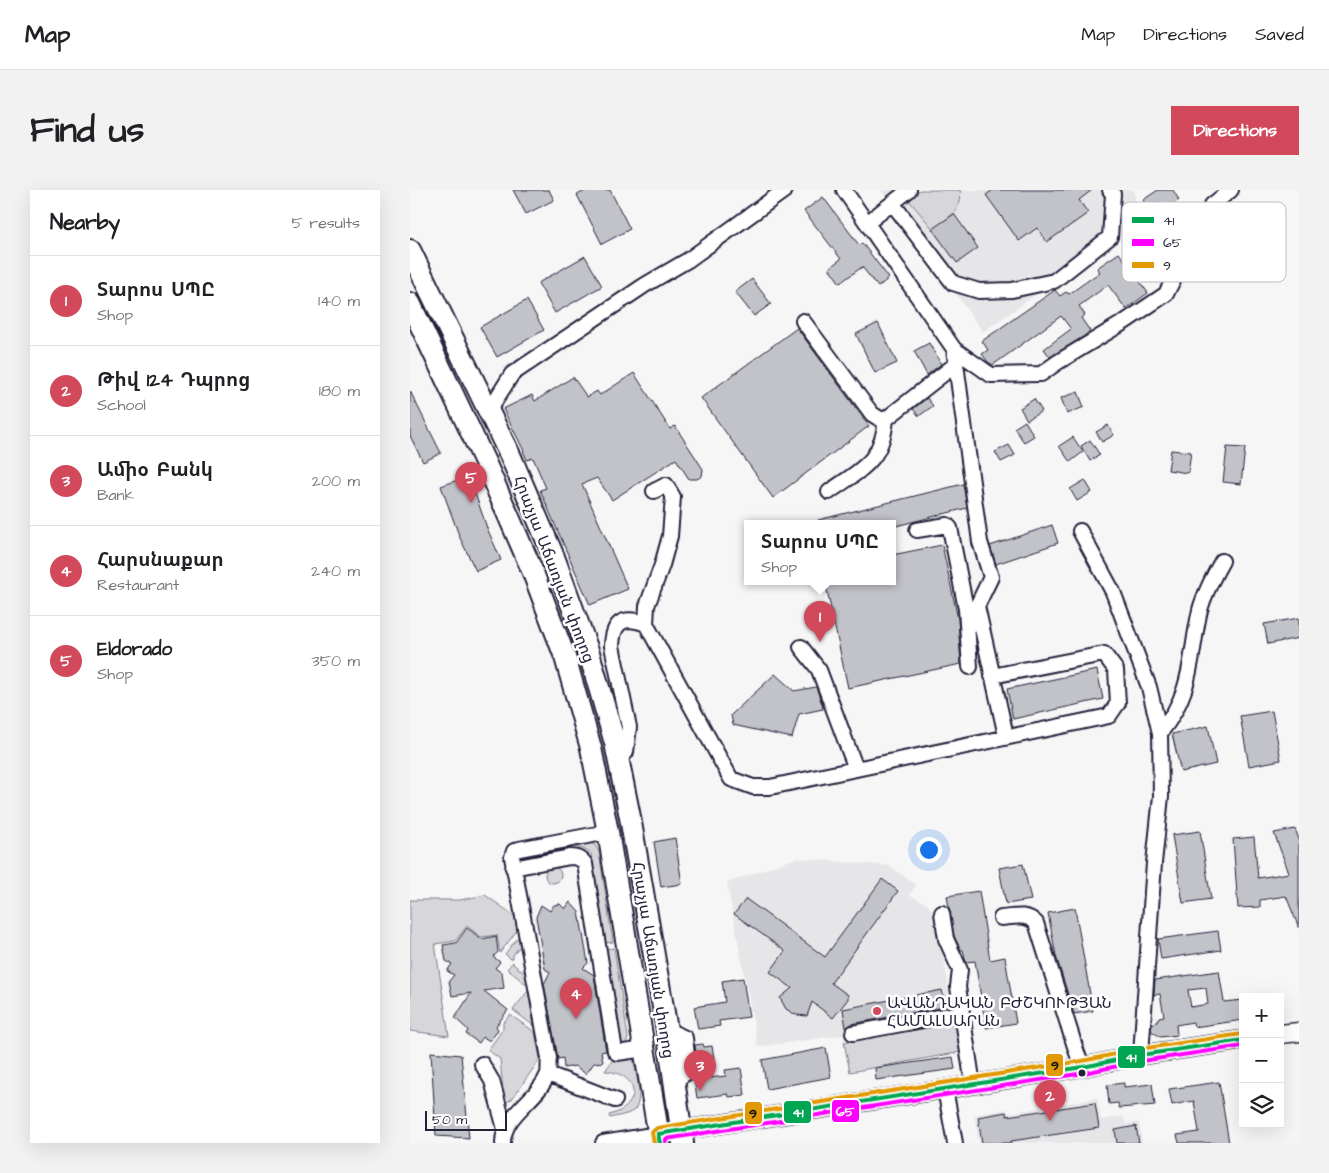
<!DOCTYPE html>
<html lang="en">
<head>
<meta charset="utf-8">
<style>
	body { margin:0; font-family:"Architects Daughter","Noto Sans Armenian",sans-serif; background:#f2f2f2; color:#202124 }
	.controls { position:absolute; right:15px; bottom:15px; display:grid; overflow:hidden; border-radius:0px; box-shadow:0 5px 20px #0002 }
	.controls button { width:45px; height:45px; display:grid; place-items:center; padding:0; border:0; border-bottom:1px solid #e0e0e0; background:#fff; color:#202124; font:25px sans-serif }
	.scale { position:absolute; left:15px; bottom:12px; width:82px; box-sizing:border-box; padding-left:5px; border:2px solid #22223b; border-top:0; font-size:14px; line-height:18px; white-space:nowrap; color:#22223b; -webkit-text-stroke:4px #fff; paint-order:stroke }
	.you { position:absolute; left:518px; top:659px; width:18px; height:18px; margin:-12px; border:4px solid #fff; border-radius:50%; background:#1a73e8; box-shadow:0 0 0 8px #1a73e833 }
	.badge { display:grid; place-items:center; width:32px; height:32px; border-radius:50%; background:#d1495b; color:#fff; font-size:16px; font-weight:700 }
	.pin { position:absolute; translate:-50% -41px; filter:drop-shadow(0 1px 2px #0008) }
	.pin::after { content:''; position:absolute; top:26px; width:18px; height:15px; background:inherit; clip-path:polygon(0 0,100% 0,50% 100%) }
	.popup { position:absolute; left:334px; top:330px; width:152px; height:65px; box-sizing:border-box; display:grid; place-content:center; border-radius:0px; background:#fff; filter:drop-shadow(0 1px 4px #0005); font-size:16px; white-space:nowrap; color:#757577 }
	.popup b { font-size:19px; color:#202124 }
	.popup::after { content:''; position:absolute; left:50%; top:100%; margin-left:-10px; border:10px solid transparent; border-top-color:#fff }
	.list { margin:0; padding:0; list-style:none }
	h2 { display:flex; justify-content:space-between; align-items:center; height:65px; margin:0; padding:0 20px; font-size:21px }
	h2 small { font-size:16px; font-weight:400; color:#757577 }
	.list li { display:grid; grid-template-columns:32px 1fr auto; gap:15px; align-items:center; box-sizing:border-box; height:90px; padding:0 20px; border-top:1px solid #e0e0e0 }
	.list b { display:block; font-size:19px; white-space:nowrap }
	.list p { margin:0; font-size:16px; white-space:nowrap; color:#757577 }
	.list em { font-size:16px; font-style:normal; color:#757577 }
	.icon { flex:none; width:28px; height:28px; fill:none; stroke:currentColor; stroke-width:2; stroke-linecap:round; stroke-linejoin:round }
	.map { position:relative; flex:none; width:889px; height:953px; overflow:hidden; border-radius:0px }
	header { display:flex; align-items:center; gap:30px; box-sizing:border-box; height:70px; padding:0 25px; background:#fff; border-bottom:1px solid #e0e0e0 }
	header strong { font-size:24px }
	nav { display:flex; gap:28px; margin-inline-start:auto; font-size:18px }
	.intro { display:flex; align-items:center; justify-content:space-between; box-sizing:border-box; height:120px; padding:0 30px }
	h1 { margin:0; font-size:35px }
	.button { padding:12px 22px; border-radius:0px; background:#d1495b; color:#fff; font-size:18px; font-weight:700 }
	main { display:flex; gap:30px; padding:0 30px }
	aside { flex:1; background:#fff; border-radius:0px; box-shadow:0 5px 20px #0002 }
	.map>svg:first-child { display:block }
	.built { fill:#e6e6e9 }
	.green { fill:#d7d7db; stroke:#7c7c8b }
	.building { fill:#c2c2c9; stroke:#22223b; fill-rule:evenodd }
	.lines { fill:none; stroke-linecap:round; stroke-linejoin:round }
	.minor-casing { stroke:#22223b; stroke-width:18 }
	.major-casing { stroke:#22223b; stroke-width:21 }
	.highway-casing { stroke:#22223b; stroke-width:24 }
	.minor { stroke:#fff; stroke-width:14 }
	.major { stroke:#fff; stroke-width:18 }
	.highway { stroke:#fff; stroke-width:20 }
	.bus-1-casing { stroke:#fff; stroke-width:8 }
	.bus-2-casing { stroke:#fff; stroke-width:8 }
	.bus-3-casing { stroke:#fff; stroke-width:8 }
	.bus-1 { stroke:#00a651; stroke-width:4 }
	.bus-2 { stroke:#f0f; stroke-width:4 }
	.bus-3 { stroke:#e29906; stroke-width:4 }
	.poi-dot { fill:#d1495b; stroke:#fff; stroke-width:2 }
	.bus-dot { fill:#22223b; stroke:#fff; stroke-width:2 }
	.labels { text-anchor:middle; stroke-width:5; stroke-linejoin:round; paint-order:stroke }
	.street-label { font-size:16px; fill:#22223b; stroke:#fff }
	.poi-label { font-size:16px; fill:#22223b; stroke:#fff; text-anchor:start }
	.key { fill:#fff; stroke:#bdbdc4; stroke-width:1 }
	.key-label { font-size:14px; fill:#22223b }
	.line-badge { stroke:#fff; stroke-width:2 }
	.badge-label { font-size:14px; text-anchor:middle; font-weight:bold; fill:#fff }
	.pale-badge-label { font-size:14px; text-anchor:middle; font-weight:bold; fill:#111 }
</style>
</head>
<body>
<header>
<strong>Map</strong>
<nav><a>Map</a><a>Directions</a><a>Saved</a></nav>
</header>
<div class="intro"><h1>Find us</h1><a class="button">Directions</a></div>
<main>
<aside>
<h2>Nearby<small>5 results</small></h2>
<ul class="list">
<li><span class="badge">1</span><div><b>Տարոս ՍՊԸ</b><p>Shop</p></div><em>140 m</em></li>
<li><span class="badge">2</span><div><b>Թիվ 124 Դպրոց</b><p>School</p></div><em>180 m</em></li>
<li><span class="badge">3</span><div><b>Ամիօ Բանկ</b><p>Bank</p></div><em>200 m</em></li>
<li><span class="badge">4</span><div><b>Հարսնաքար</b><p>Restaurant</p></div><em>240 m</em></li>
<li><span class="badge">5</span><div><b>Eldorado</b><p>Shop</p></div><em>350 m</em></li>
</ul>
</aside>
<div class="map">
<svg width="889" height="953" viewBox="0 0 889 953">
	<rect width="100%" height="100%" fill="#f6f6f7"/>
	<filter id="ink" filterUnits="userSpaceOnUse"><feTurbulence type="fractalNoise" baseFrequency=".02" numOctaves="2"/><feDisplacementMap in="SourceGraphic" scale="10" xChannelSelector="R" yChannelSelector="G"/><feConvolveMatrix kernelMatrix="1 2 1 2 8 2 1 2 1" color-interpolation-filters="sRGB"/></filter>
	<g filter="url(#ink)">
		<!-- built -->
		<path class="built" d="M471,0H724L728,33L573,142Z
			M386,668L480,676L506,695L499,705L517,714L527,726L544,831L434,851L433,845L348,857L317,693Z
			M687,908L691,930L714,926L715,934L729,932L732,953H569L564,925L597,919L598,923Z"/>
		<!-- green -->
		<path class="green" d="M510,0H550C554,20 537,29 523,39L498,9Z
			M177,651L185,655L189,662L203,752L195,753L181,664C168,653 155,657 140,659Z
			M135 685a8 8 0 1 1 16 0a8 8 0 1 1-16 0Z
			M75,705L109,729L108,732V739L90,763L87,745L71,747L57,736L45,751L25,754L39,846L0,841V710H50Z
			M108,747H110L111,758H108L103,765V768L101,769L95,764Z
			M204,758L218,847C217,857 211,856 202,857L196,759Z
			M103,772L104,775L113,782L117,781L118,791L116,794L97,779Z
			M118,801L124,836L103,820Z
			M100,825L125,842L130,869L102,909L97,912L94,911L91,903L93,900L90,869L78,860L93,839V833Z
			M546,833L551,862L440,882L434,852Z
			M223,867C225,880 235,912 223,921C217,925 207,926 200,928L199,925C233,917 230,883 195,881L204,868Z"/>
		<!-- building -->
		<path class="building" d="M103,0H139L144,10L116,24Z
			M177,0H200L220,39L192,54L167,5Z
			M583,0H682L669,10L678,23L637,52L627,38L609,51L576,5Z
			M748,0H763L769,10L753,21L748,12L739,19L733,10Z
			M413,7L449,55L452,53L479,88L468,97L452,77L430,93L419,78L431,69L394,21Z
			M544,24L568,58L547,73L522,39Z
			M738,33L748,45L736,54L727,42Z
			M709,63L738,103L716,119L698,95L669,116L675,125L671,128L680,141L673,147L640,167L634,159L661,139L651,126L583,175L578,172L572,164L578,160L572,151L645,100L650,106L656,102L659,104L690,82L687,78Z
			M175,66L192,96L145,123L128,93Z
			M342,89L361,114L344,126L325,102Z
			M117,110L134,140L87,167L70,137Z
			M468,133L487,173L465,183L446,144Z
			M387,138L459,236L363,308L291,208Z
			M519,153L531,174L517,185L504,161Z
			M224,183L260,239L265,236L293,279L292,286L287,289H279L266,269L202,310L187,288L172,294L218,399L180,415L130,300L136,298L123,268L117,270L113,261H114L93,219L122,205L125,211L163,187L177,207L187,201L190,205Z
			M0,201L31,263L13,272L0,246Z
			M668,202L674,217L657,224L651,208Z
			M517,208L523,216L509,226L503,219Z
			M624,209L632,221L617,230L610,218Z
			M615,231L624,246L614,252L604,238Z
			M698,235L704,245L692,252L686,242Z
			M663,247L673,262L660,272L649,256Z
			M680,250L690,265L680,271L671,256Z
			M599,255L605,265L591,272L585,262Z
			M817,257L835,258L831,294L813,292Z
			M761,260L781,262L778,283L758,280Z
			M59,286L77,338L91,370L66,381L50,348L31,296Z
			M675,290L682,302L667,311L660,299Z
			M553,294L557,318L482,337V333H409L408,330Z
			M642,335L648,353L586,374L580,356Z
			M532,355L548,429L551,474L438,498L415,391H482V365Z
			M889,428V448L858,454L854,434Z
			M687,480L693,509L603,529L597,499Z
			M365,484L384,501L406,497L412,514L413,519L389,524L382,548L323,535L321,525Z
			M862,521L871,570L839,576L830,526Z
			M798,536L806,574L771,582L762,544Z
			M885,639L889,649V738L876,706L850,710V717L828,718L823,649L844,647L848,688L879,683L864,643Z
			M790,641L801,709L773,713L762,645Z
			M265,648L272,694L251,697L244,652Z
			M613,674L621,710L596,714L589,678Z
			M472,689L488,701L421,793L438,805V809L423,828L402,812L397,826L386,825L376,819L370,808L382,798L360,782L375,761L324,724L336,709L415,767Z
			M569,701L580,770L595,767L606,833L576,838L565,771L556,772L553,760H551L544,746L537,706Z
			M160,712L169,722L178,773L173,778L184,785L196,861L191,862L193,872L184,873L176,884L165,876L154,878L153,868L148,869L134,794L140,782L135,779L126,727L131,715L140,721L144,715L150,714L155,719Z
			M665,718L683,821L664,824L646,766L638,723Z
			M57,738L72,749L86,746L88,762L83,767L90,772L85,778L92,783L94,798L74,801L98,820L86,836L88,840L80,851L73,847L69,853L56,844L58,840L45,828L61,803L42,806L39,791L44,785L37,781L42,774L36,771L33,755L46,753Z
			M808,741L811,760L751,769L748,749Z
			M809,781L814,812L833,810V830L784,837L783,832L766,835L767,845L751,847L741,841L742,834L747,832L749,827L754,826L750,804L744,805L745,790ZM796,798L798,814L781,817L778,800Z
			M333,788L339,827L309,831L310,836L288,839L284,817L315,812L312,791Z
			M532,800L535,817L441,834L436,838L433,819Z
			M293,854L294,857L302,856L304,868L295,870L298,888L316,886L315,880L331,878L335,905L319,907L318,904L287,908L284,888L288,880L285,855Z
			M416,858L421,887L357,899L352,870Z
			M21,862L51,865L59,948L26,946Z
			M543,867L545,879L466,890L465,878Z
			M809,892L819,953H769L767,945L789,942L784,911L762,915L759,899Z
			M714,893V897L742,894L745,915L709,918L708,913L699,914L697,895Z
			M685,913L689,938L601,951V953H572L568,927L596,922L597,926Z
			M726,936L729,953H707L705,940Z"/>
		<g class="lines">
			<!-- minor casing -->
			<g class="minor-casing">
				<path id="minor" d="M434,0L544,159
					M483,14L543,93L569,101L602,100L644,91L700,47L703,4L700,0
					M457,33L499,0
					M393,131L462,224L470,229H476L546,174
					M78,222L102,184L235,95L278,70L375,0
					M419,302C451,279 472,272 476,229
					M507,340L537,335L540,338L556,419L560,477
					M670,341L703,402L739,497L750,543L751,606L744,673L731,865
					M236,434L237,416L252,375L260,346L263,307L256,295L244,301
					M391,457L409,480L446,579
					M750,543C784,501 779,468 790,420C795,402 803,387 812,371
					M596,546L567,416L581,387L570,352L544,159L581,185L631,184L648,172L716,131L756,104L794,28L802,15L821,0
					M208,571L216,562L219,537L202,456C203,432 213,425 236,434L321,589L343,597H360L699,526L708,513L706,480L694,464L582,486
					M103,678L160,667C167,667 171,668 175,674L205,861L207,863L235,859
					M532,723L536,749L550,780L548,797L563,895
					M591,728C603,727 617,723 626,733L667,863L673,877
					M257,840L275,848L279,881L263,892
					M443,843L551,823
					M72,874L82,891L95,939
					M138,884L205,910
					M535,899L545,953
					M93,953C93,924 128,910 138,884C139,880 138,873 139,868L102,667L104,661L109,659L198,642
					M193,953L248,944"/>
			</g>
			<!-- major casing -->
			<g class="major-casing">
				<path id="major" d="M870,844L889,842
					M248,944L535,899L673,877L731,865L833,850"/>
			</g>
			<!-- highway casing -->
			<g class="highway-casing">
				<path id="highway" d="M0,60L100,265L144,367L179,463L205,553L220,627L257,840L273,953
					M0,113L75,272L122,380L155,467L181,558L198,642L250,953"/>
			</g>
			<!-- minor -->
			<use href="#minor" class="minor"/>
			<!-- major -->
			<use href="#major" class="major"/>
			<!-- highway -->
			<use href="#highway" class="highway"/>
			<!-- bus-1 casing -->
			<g class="bus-1-casing">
				<path id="bus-1" d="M250,953L248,944L673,877L731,865L833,850"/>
			</g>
			<!-- bus-2 casing -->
			<g class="bus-2-casing">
				<path id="bus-2" d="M256,952V949L674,883L732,871L833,856"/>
			</g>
			<!-- bus-3 casing -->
			<g class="bus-3-casing">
				<path id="bus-3" d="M244,953L242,942L247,938L672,871L730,859L832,844"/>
			</g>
			<!-- bus-1 -->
			<use href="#bus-1" class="bus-1"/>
			<!-- bus-2 -->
			<use href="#bus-2" class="bus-2"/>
			<!-- bus-3 -->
			<use href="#bus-3" class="bus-3"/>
		</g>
	</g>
	<!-- markers -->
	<circle class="poi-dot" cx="467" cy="821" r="5"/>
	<circle class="bus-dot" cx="672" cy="883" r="4.5"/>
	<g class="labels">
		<!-- street labels -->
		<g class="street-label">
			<text transform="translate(145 379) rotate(69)" y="6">Հրաչյա Աճառյան փողոց</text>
			<text transform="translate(244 770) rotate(81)" y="6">Հրաչյա Աճառյան փողոց</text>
		</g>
		<!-- poi labels -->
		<g class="poi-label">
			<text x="477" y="818">ԱՎԱՆԴԱԿԱՆ ԲԺՇԿՈՒԹՅԱՆ<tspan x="477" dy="18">ՀԱՄԱԼՍԱՐԱՆ</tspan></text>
		</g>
	</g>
	<!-- legend -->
	<rect x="712" y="12" width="164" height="80" rx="8" class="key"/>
	<rect x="722" y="27" width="22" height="6" fill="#00a651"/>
	<rect x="722" y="49" width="22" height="7" fill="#f0f"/>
	<rect x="722" y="72" width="22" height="6" fill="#e29906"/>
	<g class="key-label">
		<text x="753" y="35">41</text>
		<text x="753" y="57">65</text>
		<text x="753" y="80">9</text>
	</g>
	<g class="line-badge">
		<rect x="707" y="855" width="29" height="24" rx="5" fill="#00a651"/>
		<rect x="635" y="863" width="19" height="24" rx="5" fill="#e29906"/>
		<rect x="421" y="909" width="29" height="24" rx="5" fill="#f0f"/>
		<rect x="373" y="910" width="29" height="24" rx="5" fill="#00a651"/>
		<rect x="334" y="911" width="19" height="24" rx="5" fill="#e29906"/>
	</g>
	<g class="badge-label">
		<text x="721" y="872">41</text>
		<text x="435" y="926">65</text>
		<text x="388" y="927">41</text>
	</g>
	<g class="pale-badge-label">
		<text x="645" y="880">9</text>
		<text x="343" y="928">9</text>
	</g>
</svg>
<div class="controls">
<button>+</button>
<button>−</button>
<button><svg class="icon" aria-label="layers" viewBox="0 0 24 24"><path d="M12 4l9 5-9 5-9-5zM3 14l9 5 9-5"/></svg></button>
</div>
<div class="scale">50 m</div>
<div class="you"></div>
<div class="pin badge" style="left:410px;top:452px">1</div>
<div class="popup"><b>Տարոս ՍՊԸ</b>Shop</div>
<div class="pin badge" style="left:640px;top:931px">2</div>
<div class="pin badge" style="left:290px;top:901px">3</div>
<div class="pin badge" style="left:166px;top:829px">4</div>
<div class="pin badge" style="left:61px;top:313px">5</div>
</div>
</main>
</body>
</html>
